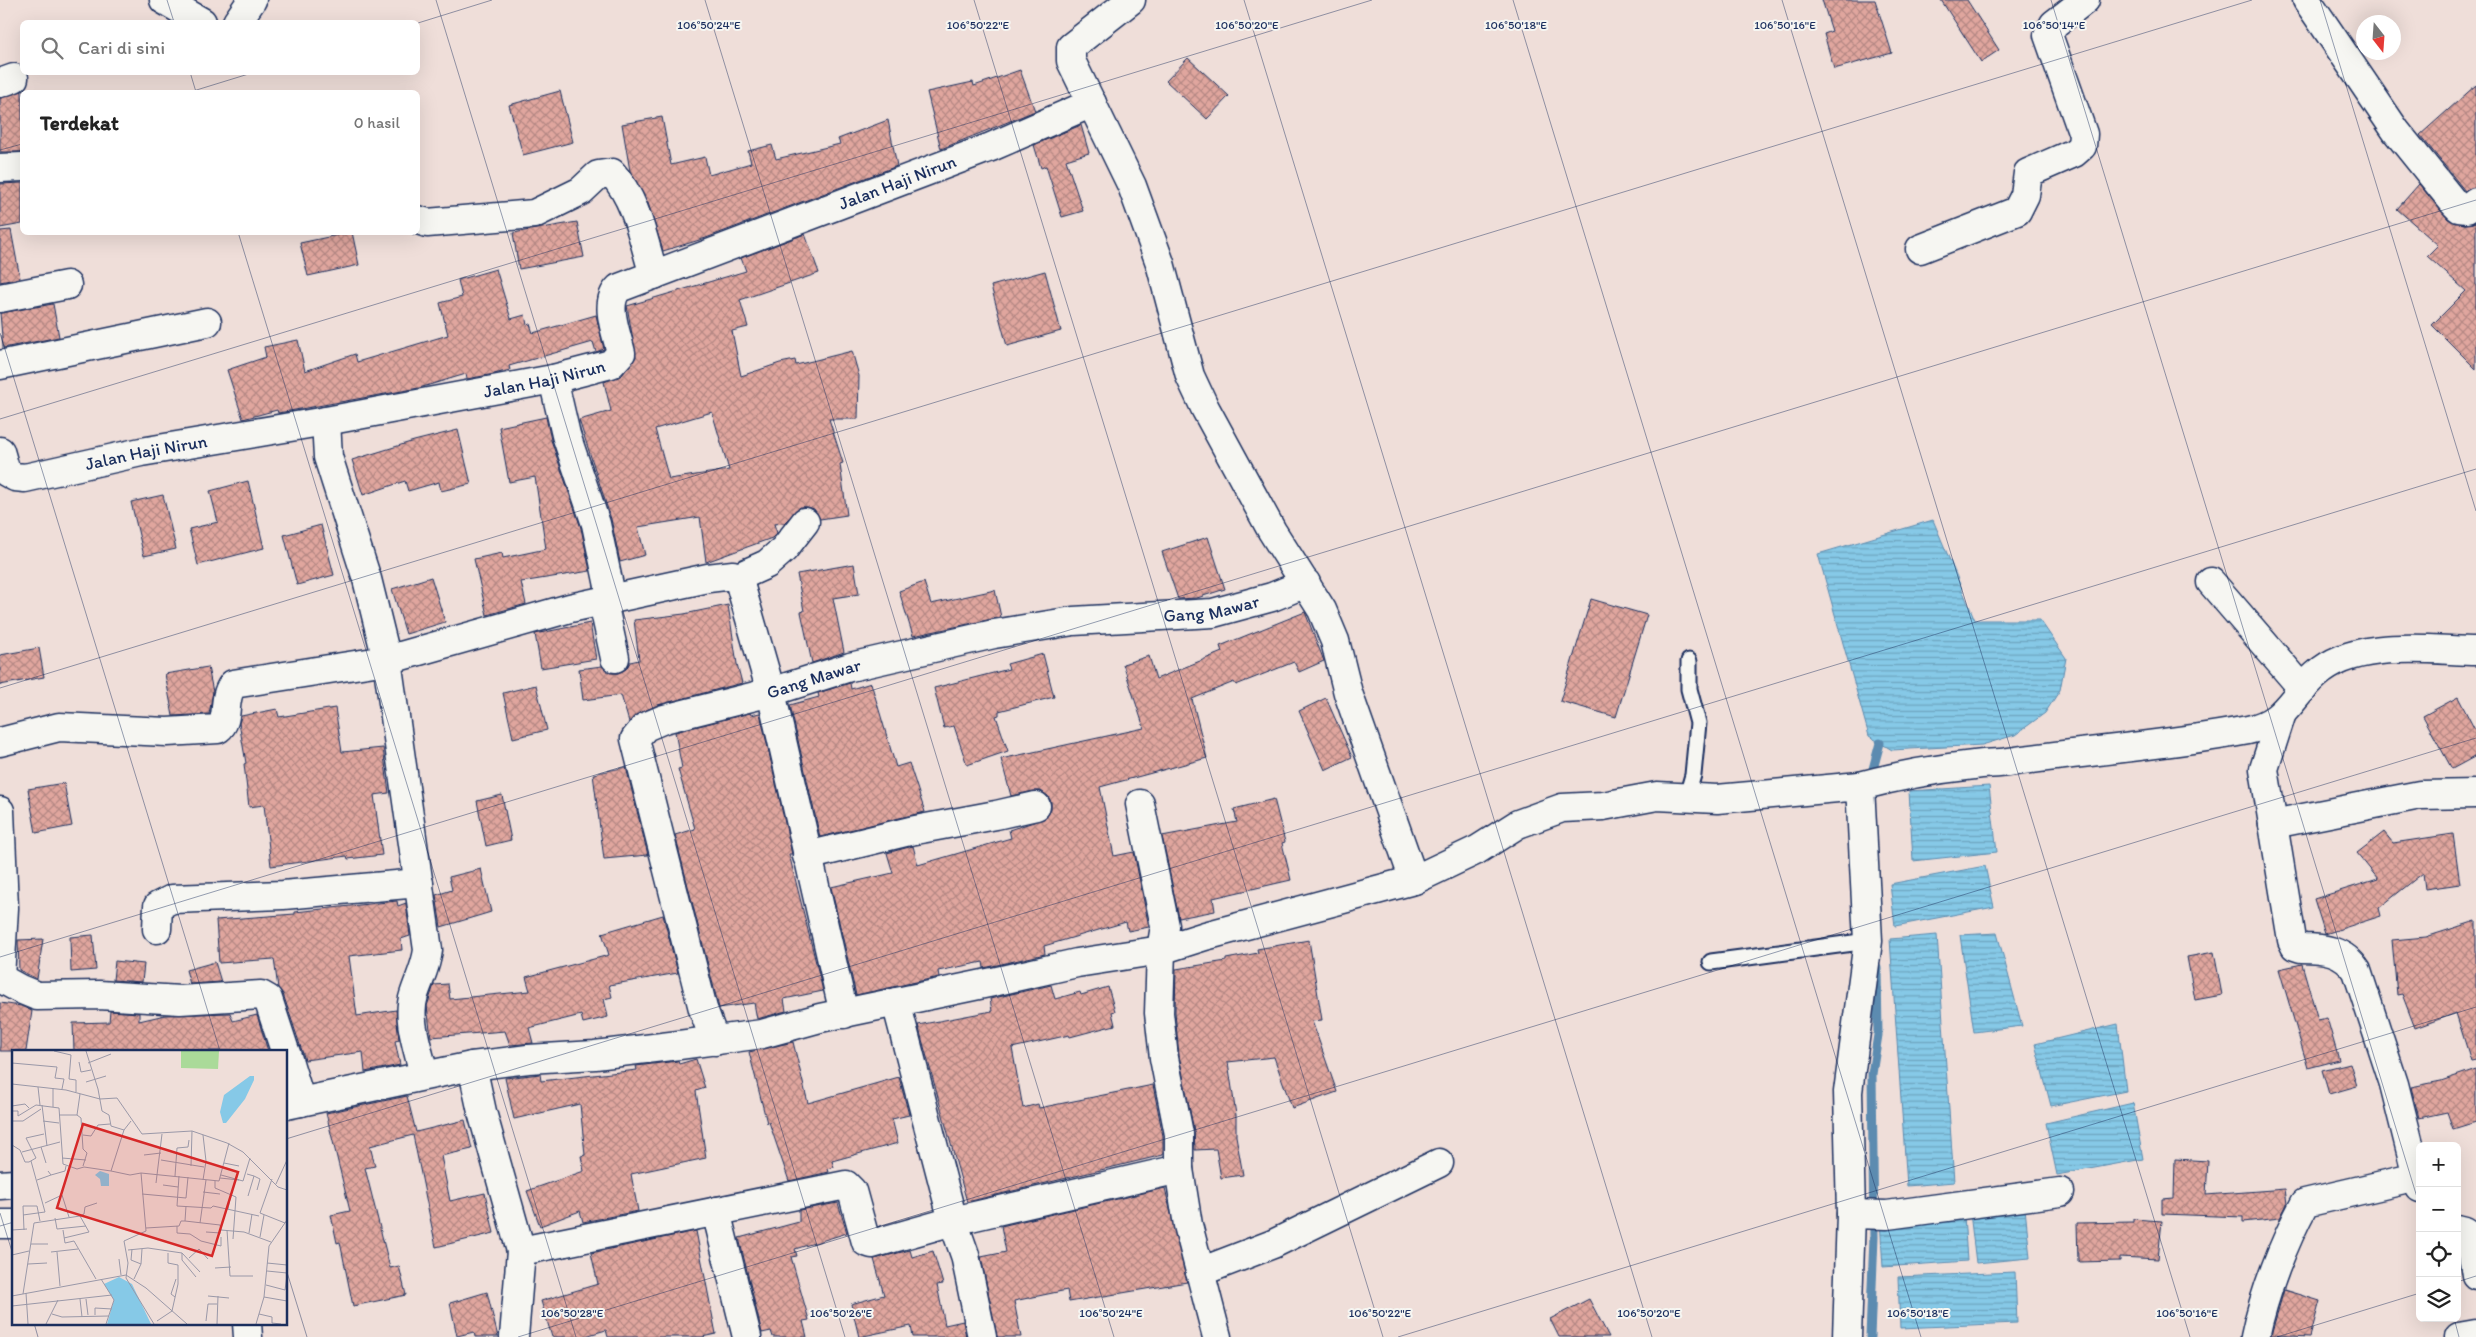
<!DOCTYPE html>
<html lang="id">
<head>
<meta charset="utf-8">
<style>
	body { margin:0; font-family:Itim,sans-serif; background:#f2f2f2; color:#222 }
	.controls { position:absolute; right:15px; bottom:15px; display:grid; overflow:hidden; border-radius:8px; box-shadow:0 5px 20px #0002 }
	.controls button { width:45px; height:45px; display:grid; place-items:center; padding:0; border:0; border-bottom:1px solid #e0e0e0; background:#fff; color:#222; font:25px sans-serif }
	.compass { position:absolute; left:2356px; top:15px; width:45px; height:45px; border-radius:50%; background:#fff; box-shadow:0 5px 20px #0002; rotate:163deg }
	.list { margin:0; padding:0; list-style:none }
	h2 { display:flex; justify-content:space-between; align-items:center; height:65px; margin:0; padding:0 20px; font-size:21px }
	h2 small { font-size:16px; font-weight:400; color:#767676 }
	.icon { flex:none; width:28px; height:28px; fill:none; stroke:currentColor; stroke-width:2; stroke-linecap:round; stroke-linejoin:round }
	.map { position:relative; flex:none; width:2476px; height:1337px; overflow:hidden }
	.search { position:absolute; background:#fff; box-shadow:0 5px 20px #0002; left:20px; top:20px; width:400px; height:55px; display:flex; align-items:center; gap:12px; box-sizing:border-box; padding:0 18px; border-radius:8px; color:#767676; font-size:19px }
	.panel { position:absolute; background:#fff; box-shadow:0 5px 20px #0002; left:20px; top:90px; width:400px; height:145px; border-radius:8px }
	.map>svg:first-child { display:block }
	.water { fill:url(#water-rules); stroke:#5b8bb0 }
	.lines { fill:none; stroke-linecap:round; stroke-linejoin:round }
	.stream { stroke:#5b8bb0; stroke-width:9 }
	.building { fill:url(#building-cross-hatch); stroke:#1b2f5e; fill-rule:evenodd }
	.lane-casing { stroke:#1b2f5e; stroke-width:19 }
	.street-casing { stroke:#1b2f5e; stroke-width:31 }
	.lane { stroke:#f6f6f2; stroke-width:15 }
	.street { stroke:#f6f6f2; stroke-width:28 }
	.ticks { fill:none; stroke:#1b2f5e; stroke-width:1; stroke-opacity:0.45 }
	.labels { text-anchor:middle; stroke-width:4; stroke-linejoin:round; paint-order:stroke }
	.street-label { font-size:18px; fill:#1b2f5e; stroke:#f6f6f2 }
	.inset-road { fill:none; stroke:#9a98a8; stroke-width:1 }
	.view { fill:#d62828; fill-opacity:0.15; stroke:#d62828; stroke-width:2.5 }
	.inset-edge { fill:none; stroke:#1b2f5e; stroke-width:2.5 }
	.ticks-label { font-size:12px; text-anchor:middle; fill:#1b2f5e; stroke:#f6f6f2; stroke-width:4; stroke-linejoin:round; paint-order:stroke }
</style>
</head>
<body>
<div class="map">
<svg width="2476" height="1337" viewBox="0 0 2476 1337">
	<defs>
		<pattern id="water-rules" width="6" height="5" patternUnits="userSpaceOnUse" patternTransform="scale(1.25)"><rect width="6" height="5" fill="#86c9e7"/><path d="M0 2.5h6" fill="none" stroke="#6da4be"/></pattern>
		<pattern id="building-cross-hatch" width="8" height="8" patternUnits="userSpaceOnUse" patternTransform="scale(1.25)"><rect width="8" height="8" fill="#e0a69e"/><path d="M0 0l8 8M0 8l8-8" fill="none" stroke="#b58884"/></pattern>
	</defs>
	<rect width="100%" height="100%" fill="#efded9"/>
	<filter id="ink" filterUnits="userSpaceOnUse"><feTurbulence type="fractalNoise" baseFrequency=".02" numOctaves="2"/><feDisplacementMap in="SourceGraphic" scale="10" xChannelSelector="R" yChannelSelector="G"/><feConvolveMatrix kernelMatrix="1 2 1 2 8 2 1 2 1" color-interpolation-filters="sRGB"/></filter>
	<g filter="url(#ink)">
		<!-- water -->
		<path class="water" d="M1933,520L1975,620H2040L2066,658L2060,690L2045,713L2015,735L1982,745L1892,750L1869,736L1818,554Z
			M1989,786L1997,852L1913,861L1909,791Z
			M1985,866L1994,907L1895,926L1890,884Z
			M1997,933L2022,1026L1974,1032L1960,935Z
			M1937,935L1954,1182L1907,1186L1890,939Z
			M2118,1024L2126,1091L2051,1106L2035,1044Z
			M2133,1103L2143,1159L2057,1175L2046,1123Z
			M2025,1208L2030,1258L1976,1263L1970,1213Z
			M1964,1215L1967,1261L1883,1267L1880,1220Z
			M2015,1272L2017,1323L1900,1328L1898,1277Z"/>
		<g class="lines">
			<!-- stream -->
			<path class="stream" d="M1873,769L1880,743
				M1870,1337L1874,1237L1872,1074L1878,1035L1877,968"/>
		</g>
		<!-- building -->
		<path class="building" d="M1822,0H1875L1892,53L1834,69L1824,34L1832,31Z
			M1941,0H1967L1999,50L1981,62Z
			M1188,58L1229,96L1207,119L1166,81Z
			M1020,70L1035,111L941,149L927,92L973,82L974,86Z
			M2476,85V187L2465,191L2420,135Z
			M22,91V152H0V98Z
			M560,91L573,142L523,155L509,105Z
			M662,117L671,165L705,157L709,175L751,163L748,151L772,145L776,159L840,144L838,139L888,120L897,166L706,238L663,251L648,203L630,171L622,124Z
			M1081,125L1089,153L1066,160L1083,211L1062,217L1046,166L1041,168L1034,145Z
			M22,183V224L0,228V184Z
			M2419,184L2448,219L2465,224L2476,222V369L2432,325L2466,291L2427,256L2438,245L2397,209Z
			M577,222L584,257L519,269L513,233Z
			M11,230L20,278L0,282V231Z
			M352,232L359,265L308,276L300,243Z
			M805,234L819,273L740,300L748,327L732,331L741,376L780,363L795,360L796,365L852,351L859,376L858,419H829L843,463L840,464L847,515L820,519L814,509L808,507H800L784,523L774,524L777,533L772,538L706,562L700,517L638,527L645,555L620,562L611,519L579,420L611,411L604,382L622,375L636,357L627,306L746,271L741,258ZM712,412L729,470L669,479L655,429Z
			M496,269L511,319L525,315L527,325L530,324L533,333L596,315L604,349L596,352L593,342L509,366L510,370L494,374L467,379L466,374L419,388L278,413L277,410L243,419L227,370L266,357L264,347L298,340L305,371L355,354L357,362L448,335L440,303L462,297L458,280Z
			M1045,271L1061,331L1007,346L991,286Z
			M53,304L59,337L3,348L0,313Z
			M546,417L551,440L581,528L590,571L521,582L526,604L487,615L474,559L502,553L503,558L546,549L535,477L509,482L499,427Z
			M458,430L471,484L441,491L439,482L408,491L405,481L363,495L352,460L414,441Z
			M248,481L264,548L198,565L189,529L218,522L210,491Z
			M163,495L176,549L144,556L131,502Z
			M321,525L334,575L297,585L284,535Z
			M1208,537L1225,589L1197,598L1178,599L1162,552Z
			M854,564L859,594L833,598L844,652L812,663L801,612L804,611L797,574Z
			M431,577L445,622L406,634L392,589Z
			M924,582L931,604L995,590L1001,617L913,636L899,591Z
			M1591,599L1647,615L1616,717L1560,701Z
			M728,605L737,664L742,683L658,705L639,713L629,722L621,695L583,700L579,669L602,666L610,673H618L626,669L630,662L639,660L634,620L684,614Z
			M1305,612L1324,661L1299,672L1294,662L1236,685L1234,682L1192,699L1207,758L1100,787L1114,856L1134,852L1149,927L1128,931L1126,922L1044,946L1045,954L984,968L983,962L938,971L939,977L856,995L831,887L893,873L887,853L913,846L918,865L1011,838L1009,830L1046,818L1051,810V802L1048,796L1041,791H1033L1011,796L1001,759L1144,728L1123,664L1149,656L1156,679L1222,652L1220,646Z
			M590,623L596,659L541,668L535,634Z
			M39,648L44,677L0,685V655Z
			M1043,654L1054,697L999,711V715L996,716L1008,751L967,765L954,726L944,728L934,688L1009,669L1007,664Z
			M208,667L213,692L209,714L173,716L165,674Z
			M850,683L851,689L871,683L896,767L909,763L925,812L820,837L790,705L819,697L818,693Z
			M536,685L547,730L513,738L503,693Z
			M2458,697L2476,732V756L2452,769L2423,716Z
			M1326,698L1352,757L1325,770L1299,711Z
			M335,708L342,752L383,748L389,793L374,795L382,855L348,859L347,856L271,866L264,805L249,807L244,764L246,763L239,723L241,716L277,709L279,717Z
			M750,713L751,715L760,713L792,854H789L823,991L784,999L786,1011L757,1019L754,1003L719,1008L675,835L695,829L678,769L682,768L675,732Z
			M626,767L648,855L604,859L593,774Z
			M64,783L72,826L36,833L28,789Z
			M502,795L511,840L486,846L477,801Z
			M1274,799L1285,842L1282,843L1291,880L1213,898L1215,911L1179,918L1162,836L1237,822L1234,809Z
			M2384,832L2393,843L2453,834L2460,884L2425,889L2423,873L2379,908L2381,916L2325,934L2314,899L2378,879L2357,853Z
			M481,869L491,912L441,927L436,895L452,890L449,877Z
			M397,901L398,906L406,903L410,936L401,939L402,950L349,956L357,1016L396,1010L399,1040L395,1041L400,1065L365,1072L363,1052L305,1060L283,994L278,988L274,959L219,963L216,920L295,914V912Z
			M663,915L678,973L609,985L612,997L604,999L608,1017L583,1023L581,1015L529,1028L533,1043L510,1045L505,1031L431,1037L427,1006L434,985L448,984L450,999L530,991L526,977L609,955L602,933Z
			M2476,921V1060L2471,1061L2456,1013L2415,1028L2402,994L2397,995L2392,940L2426,937Z
			M93,935L96,970L71,972L70,937Z
			M43,939L37,979L19,970L18,940Z
			M1309,940L1322,1020L1312,1021L1337,1092L1292,1108L1274,1057L1228,1062L1236,1115V1136L1243,1175L1221,1178L1216,1149L1195,1150L1194,1131L1179,1056L1175,1012L1176,969L1226,961V959L1258,953L1257,949Z
			M2214,952L2222,995L2195,1000L2187,957Z
			M115,961L144,964L142,982L113,980Z
			M215,962L221,982L190,984L186,970Z
			M2302,964L2318,1020L2327,1018L2339,1060L2308,1068L2279,969Z
			M1051,985L1055,999L1080,992L1081,995L1108,987L1115,1011L1112,1012L1115,1025L1070,1037L1069,1035L1012,1048L1023,1108L1038,1104L1039,1108L1153,1085L1163,1136V1155L967,1202L918,1025L992,1011L990,999Z
			M0,1003L21,1006L32,1011L26,1051H0Z
			M110,1011L139,1013V1021L165,1015L230,1013L233,1021L257,1015L268,1051H74L73,1023L109,1022Z
			M793,1042L808,1103L899,1077L909,1115L892,1119L898,1143L832,1161L834,1167L828,1169L829,1172L789,1181L769,1122L767,1123L749,1052Z
			M696,1059L705,1088L696,1091L706,1158L631,1174L638,1211L583,1222L580,1211L540,1226L527,1191L584,1171L581,1156L585,1155L580,1104L514,1119L505,1078L540,1074L541,1081L637,1070L636,1066L678,1061L679,1064Z
			M2350,1063L2357,1086L2329,1094L2322,1070Z
			M2476,1069V1122L2453,1129L2447,1112L2419,1118L2411,1087L2441,1081Z
			M407,1096L416,1132L465,1120L472,1149L441,1156L450,1201L485,1193L494,1233L436,1247L413,1135L370,1146L375,1166L365,1168L390,1268L399,1266L406,1295L353,1306L340,1242L337,1243L331,1215L350,1211L326,1113Z
			M2175,1159L2208,1161L2206,1195L2285,1189L2287,1204L2280,1218L2243,1222V1217L2162,1214V1199L2174,1198Z
			M1165,1188L1187,1282L1069,1302L1067,1290L1014,1301L1021,1337H997L981,1257L1006,1252L1001,1226Z
			M838,1203L847,1233L795,1249L797,1256L791,1257L809,1320L803,1321L807,1337H773L771,1331L762,1333L739,1238L799,1222V1210Z
			M2133,1219L2162,1221L2158,1259L2120,1257V1261L2078,1262L2077,1223L2133,1222Z
			M696,1231L716,1334L702,1337H608L606,1330L582,1337H552L541,1301L598,1284L591,1253Z
			M910,1250L912,1257L933,1251L943,1284L937,1285L945,1325L963,1321L966,1337H913L911,1326L859,1337L851,1304L884,1295L874,1259Z
			M2284,1290L2320,1301L2310,1337L2271,1335Z
			M487,1292L498,1337H475L474,1332L457,1336L450,1303Z
			M1589,1299L1609,1337H1559L1550,1319Z"/>
		<g class="lines">
			<!-- lane casing -->
			<g class="lane-casing">
				<path id="lane" d="M1686,799L1693,775L1698,723L1689,689V661
					M1711,962L1868,941"/>
			</g>
			<!-- street casing -->
			<g class="street-casing">
				<g id="street">
					<path d="M164,0L202,22"/>
					<path d="M2307,0L2396,131L2454,203L2459,208L2467,209L2476,202"/>
					<path d="M237,22L252,0"/>
					<path d="M0,83L14,78"/>
					<path d="M0,168L22,167"/>
					<path d="M418,220L427,223L534,214L581,191L598,175L612,173C637,201 643,240 654,275"/>
					<path d="M1920,249L2017,211L2025,195L2028,173L2074,153L2082,146L2083,134L2048,35L2054,24L2085,0"/>
					<path d="M0,298L67,285"/>
					<path d="M0,365L207,322"/>
					<path d="M553,379L566,435L596,524L612,600"/>
					<path d="M326,421L328,457L367,579L387,660L428,950C426,967 419,979 414,995C406,1019 419,1051 424,1075"/>
					<path id="s1" d="M0,451L6,472L15,477L25,478L141,452L326,421L553,379L611,364L621,353C617,334 603,303 619,288L991,147L1092,103"/>
					<path d="M738,577L767,564L784,549L805,522"/>
					<path d="M2211,582L2303,689"/>
					<path d="M603,602L615,658"/>
					<path d="M2281,716L2264,769L2292,940L2295,946L2301,948C2324,948 2344,950 2357,971L2394,1084L2420,1188"/>
					<path d="M0,742L59,727L167,732L218,729C231,719 221,700 233,684L387,660L570,608L708,578L733,575L738,577L771,692L844,1014"/>
					<path d="M1860,786C1897,776 1936,769 1974,765C1986,763 1997,764 2008,762C2088,751 2169,745 2248,730C2285,723 2290,698 2316,675C2355,639 2427,650 2476,651"/>
					<path d="M1140,804L1165,926L1161,950L1159,1013L1164,1058L1179,1134V1169L1188,1225L1217,1337"/>
					<path d="M0,811L4,908L0,978"/>
					<path d="M2273,824L2420,795L2476,794"/>
					<path d="M807,856L910,831L996,815L1036,806"/>
					<path d="M1414,880L1477,850L1518,824L1562,808L1603,806L1657,796L1717,799L1860,786L1868,941L1848,1092L1851,1214L1847,1337"/>
					<path d="M157,929L158,906L172,899L283,895L419,883"/>
					<path d="M0,978L20,989L37,996L99,995L180,1000L261,995L268,999L285,1051"/>
					<path d="M896,1002L953,1221L965,1255L982,1337"/>
					<path id="s2" d="M715,1041L703,1009L635,739L645,727L664,719L771,692L850,667L994,634L1073,621L1213,613L1272,597L1306,583"/>
					<path d="M286,1053L301,1102"/>
					<path d="M472,1066L482,1112L521,1251L514,1337"/>
					<path d="M286,1105L472,1066L528,1059L595,1055L679,1045L762,1034L820,1018L993,982L1077,963L1161,950L1205,936L1414,880L1348,693L1335,641L1322,610L1272,531L1205,408L1190,376L1160,263L1132,186L1071,61V47L1131,0"/>
					<path d="M0,1185L14,1184"/>
					<path d="M716,1211L747,1337"/>
					<path d="M1851,1214L1887,1215L2060,1192"/>
					<path d="M0,1224H14"/>
					<path d="M2457,1229L2465,1231L2470,1235L2476,1275"/>
					<path d="M521,1251L846,1185L852,1191L866,1242L872,1244L953,1221L1179,1169"/>
					<path d="M1200,1272L1273,1244L1439,1163"/>
					<path d="M247,1323L248,1337"/>
					<path d="M2255,1337C2264,1293 2284,1242 2305,1203L2417,1177"/>
					<path d="M2459,1337L2476,1334"/>
				</g>
			</g>
			<!-- lane -->
			<use href="#lane" class="lane"/>
			<!-- street -->
			<use href="#street" class="street"/>
		</g>
	</g>
	<!-- ticks -->
	<path class="ticks" d="M167,0L174,22M436,0L845,1337M705,0L1114,1337M974,0L1383,1337M1244,0L1652,1337M1513,0L1921,1337M1782,0L2190,1337M2051,0L2420,1207M2320,0L2476,511M418,23L492,0M190,72L196,92M190,92L255,72M0,150L22,144M238,232L576,1337M0,333L220,1051M0,419L1372,0M0,688L2252,0M0,957L2476,200M286,1139L2476,469M0,1213L14,1258M0,1226L14,1222M286,1269L307,1337M2457,1282L2476,1276M2454,1318L2459,1337M34,1323L38,1337M518,1337L2476,738M1398,1337L2476,1007M2277,1337L2420,1293"/>
	<g class="labels">
		<!-- street labels -->
		<g class="street-label">
			<text dy="6" stroke="none"><textPath href="#s1" startOffset="1020">Jalan Haji Nirun</textPath></text>
			<text dy="6" stroke="none"><textPath href="#s1" startOffset="571">Jalan Haji Nirun</textPath></text>
			<text dy="6" stroke="none"><textPath href="#s1" startOffset="166">Jalan Haji Nirun</textPath></text>
			<text dy="6" stroke="none"><textPath href="#s2" startOffset="909">Gang Mawar</textPath></text>
			<text dy="6" stroke="none"><textPath href="#s2" startOffset="504">Gang Mawar</textPath></text>
		</g>
	</g>
	<!-- overview -->
	<g transform="translate(12 1050)">
		<rect width="275" height="275" fill="#efded9"/>
		<path d="M169,1H207L206,19L169,18Z" fill="#aada99"/>
		<path d="M238,26H242V30L233,49L214,73H211L208,62L212,45ZM88,121L97,124V136H89L88,129L83,125ZM107,227L120,234L139,274H95L102,250L92,234Z" fill="#86c9e7"/>
		<path class="inset-road" d="M42,1L59,5L57,29M74,1L86,39L90,61L97,65L99,76L112,80M67,12L69,22L79,20M0,13L45,17L43,28L52,29L50,39M76,13L99,4M57,29L64,30V42M74,32L94,26M0,34L54,40L88,49L105,48L130,84L180,81L215,93L231,102L266,137L275,140M26,37L28,55M30,55L35,96M0,56L13,54L17,58M41,57V38M0,61H6V66L24,55L47,58L51,114L65,119L72,117L99,121M47,65H65L69,68L71,99L75,103L71,116M65,65L68,44M0,71H11L29,59M31,71L47,73M119,71L112,80L99,121L118,125L129,123M70,74L85,78M71,85L79,86L86,75L98,74M191,85L194,111L191,130M0,95L8,100L13,112H17L24,108L14,88L32,84M29,97L34,113M10,102L48,92M132,105L149,103M50,108L74,110M149,110L192,117M212,113L227,116M179,116L180,81M235,124L242,126L236,146M39,125L53,121L54,116M209,125L231,131L238,108M163,126L165,98L176,97L177,90M167,126L165,156L199,158L201,156L247,166M242,126L248,129L245,140M208,128L227,130M260,129L248,163L273,173M25,130L39,125L36,121M203,131V138L224,147L221,189M144,133L150,84M264,134L275,110M151,135L166,137M191,142L208,144M130,144L174,148L176,127M33,153L50,145L57,167M216,159L219,144M11,165L33,162L19,111M43,168L45,179L74,176M173,171L174,156M188,173L194,130M165,176V183L178,184L189,191L209,196V187M134,178L167,176L169,171H173L208,175L209,180L232,182L259,192M0,180L15,179M12,180L11,156H25L28,171M51,180L53,193L62,191L84,229M215,180L218,226H241M194,182L209,183M237,183L240,164M248,187L252,165M52,188L77,182L68,166M19,194H36M120,199L119,210L129,214M116,200L136,198L170,203V210L184,227M39,202L66,199M45,202L48,236M170,203L188,222M0,205L17,201M177,208L187,199L196,209M107,209L109,225M255,213L275,215M16,214L35,213M203,218L219,217M255,221L275,223M89,229L102,250L94,274M122,229L129,214L130,199M254,235L273,240L275,225M14,243L16,274M11,244L22,173L68,166L72,164L73,157L85,153M0,246L114,225L134,238L175,274M196,246L217,248M163,247L159,244L164,229M252,247L275,251M68,249L70,267M74,249L76,265M0,256L100,245M40,264L50,267L97,266M247,264L260,267V273L269,274M83,265V258L100,259M145,271L160,261L166,234V215L156,213V203M194,271L196,254H205M34,274L46,250M142,274L114,228L116,213L112,191L134,181L129,123L207,131L217,93M205,274L206,246M244,274L252,247L257,196L275,170"/>
		<path class="view" d="M71,74L226,122L200,206L45,158Z"/>
		<rect width="275" height="275" class="inset-edge"/>
	</g>
	<g class="ticks-label">
		<text x="709" y="29">106°50'24"E</text>
		<text x="978" y="29">106°50'22"E</text>
		<text x="1247" y="29">106°50'20"E</text>
		<text x="1516" y="29">106°50'18"E</text>
		<text x="1785" y="29">106°50'16"E</text>
		<text x="2054" y="29">106°50'14"E</text>
		<text x="572" y="1317">106°50'28"E</text>
		<text x="841" y="1317">106°50'26"E</text>
		<text x="1111" y="1317">106°50'24"E</text>
		<text x="1380" y="1317">106°50'22"E</text>
		<text x="1649" y="1317">106°50'20"E</text>
		<text x="1918" y="1317">106°50'18"E</text>
		<text x="2187" y="1317">106°50'16"E</text>
	</g>
</svg>
<div class="controls">
<button>+</button>
<button>−</button>
<button><svg class="icon" aria-label="locate" viewBox="0 0 24 24"><circle cx="12" cy="12" r="6"/><path d="M12 2v4M12 18v4M2 12h4M18 12h4"/></svg></button>
<button><svg class="icon" aria-label="layers" viewBox="0 0 24 24"><path d="M12 4l9 5-9 5-9-5zM3 14l9 5 9-5"/></svg></button>
</div>
<svg class="compass" viewBox="-18 -18 36 36"><path d="M0-13l5 13h-10z" fill="#e53935"/><path d="M0 13l5-13h-10z" fill="#767676"/></svg>
<div class="search"><svg class="icon" aria-label="search" viewBox="0 0 24 24"><circle cx="10" cy="10" r="6"/><path d="M15 15l6 6"/></svg>Cari di sini</div>
<section class="panel">
<h2>Terdekat<small>0 hasil</small></h2>
<ul class="list">
</ul>
</section>
</div>
</body>
</html>
